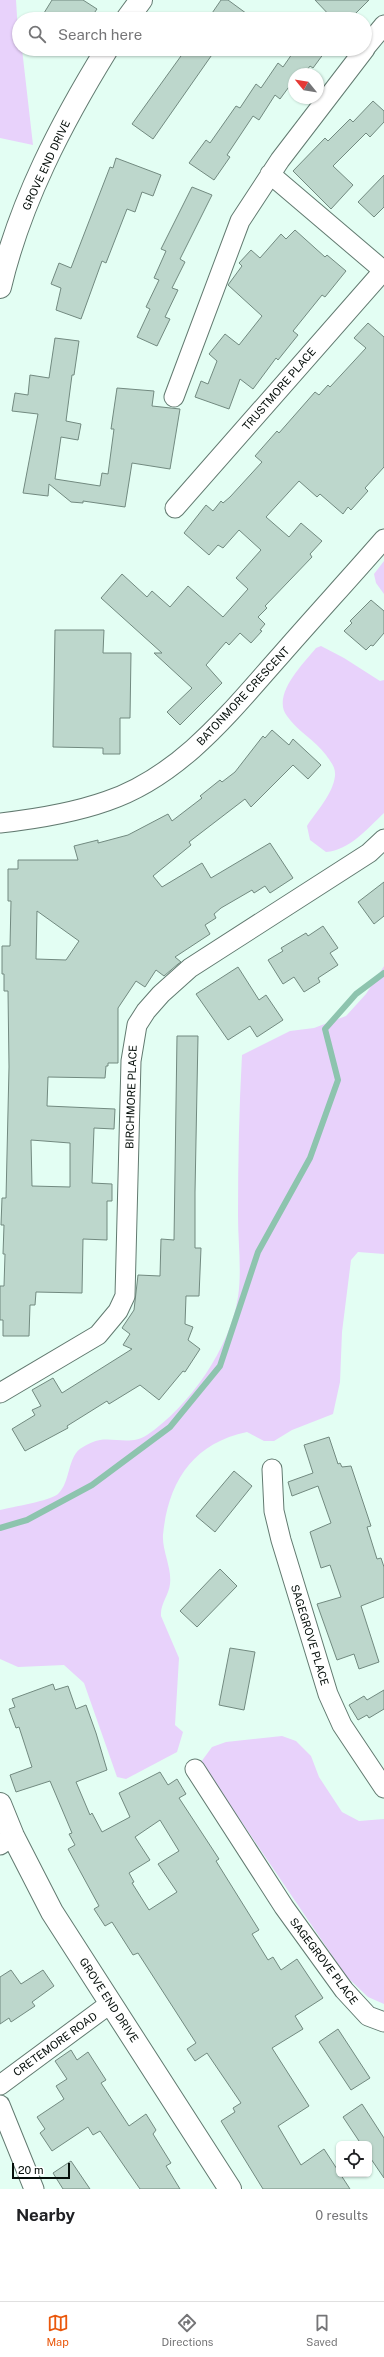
<!DOCTYPE html>
<html lang="en">
<head>
<meta charset="utf-8">
<style>
	body { margin:0; font-family:"Public Sans",sans-serif; background:#f6f6f6; color:#202124 }
	.controls { position:absolute; right:12px; bottom:12px; display:grid; overflow:hidden; border-radius:6px; box-shadow:0 1px 3px #0004 }
	.controls button { width:36px; height:36px; display:grid; place-items:center; padding:0; border:0; border-bottom:1px solid #e0e0e0; background:#fff; color:#202124; font:20px sans-serif }
	.compass { position:absolute; left:288px; top:68px; width:36px; height:36px; border-radius:50%; background:#fff; box-shadow:0 1px 3px #0004; rotate:300deg }
	.scale { position:absolute; left:12px; bottom:10px; width:58px; box-sizing:border-box; padding-left:4px; border:2px solid #050e0a; border-top:0; font-size:11px; line-height:14px; white-space:nowrap; color:#050e0a; -webkit-text-stroke:3px #fff; paint-order:stroke }
	.list { margin:0; padding:0; list-style:none }
	h2 { display:flex; justify-content:space-between; align-items:center; height:52px; margin:0; padding:0 16px; font-size:17px }
	h2 small { font-size:13px; font-weight:400; color:#757577 }
	.icon { flex:none; width:22px; height:22px; fill:none; stroke:currentColor; stroke-width:2; stroke-linecap:round; stroke-linejoin:round }
	.map { position:relative; flex:none; width:384px; height:2189px; overflow:hidden }
	.search { position:absolute; background:#fff; box-shadow:0 1px 3px #0004; left:12px; right:12px; top:12px; height:44px; display:flex; align-items:center; gap:10px; box-sizing:border-box; padding:0 14px; border-radius:22px; color:#757577; font-size:15px }
	.sheet { height:112px; background:#fff }
	nav { display:flex; justify-content:space-around; align-items:center; box-sizing:border-box; height:56px; border-top:1px solid #e0e0e0; background:#fff; font-size:11px; color:#757577 }
	nav a { display:grid; justify-items:center; gap:2px }
	nav .on { color:#ea580c }
	.map>svg:first-child { display:block }
	.green { fill:#e8d2fb }
	.lines { fill:none; stroke-linecap:round; stroke-linejoin:round }
	.stream { stroke:#8dc4ae; stroke-width:6 }
	.building { fill:#bdd7cc; stroke:#728a80; fill-rule:evenodd }
	.street-casing { stroke:#627a70; stroke-width:21 }
	.secondary-casing { stroke:#627a70; stroke-width:24 }
	.street { stroke:#fff; stroke-width:19 }
	.secondary { stroke:#fff; stroke-width:22 }
	.labels { text-anchor:middle; stroke-width:3.5; stroke-linejoin:round; paint-order:stroke }
	.street-label { font-size:11px; fill:#050e0a; stroke:#fff }
</style>
</head>
<body>
<div class="map">
<svg width="384" height="2189" viewBox="0 0 384 2189">
	<rect width="100%" height="100%" fill="#e3fef3"/>
	<!-- green -->
	<path class="green" d="M0,0H16L19,49H22L33,145L0,138Z
		M384,561V594L376,583L374,574Z
		M321,646L344,658L380,681L384,680V813C367,829 350,850 326,852L310,840L307,826C316,812 333,794 335,776C336,767 330,761 326,755C315,740 297,731 287,716C271,695 304,663 316,648Z
		M384,966V1254L358,1252L351,1260L342,1332L340,1382L333,1414L292,1430L274,1441H264L247,1432C193,1443 168,1482 163,1535C162,1551 172,1568 170,1584C169,1595 160,1604 161,1616L179,1658L175,1725L183,1732L177,1752L126,1779L117,1777L84,1683L64,1665L18,1667L0,1659V1510C12,1507 50,1501 58,1494C71,1482 67,1455 83,1447C88,1444 94,1441 100,1440C116,1438 132,1445 147,1435C189,1407 230,1348 238,1297C242,1271 238,1242 238,1216C238,1162 239,1109 242,1055L290,1031L314,1028L346,1016L366,994Z
		M282,1736L296,1741L311,1756L319,1777L342,1812L359,1821L384,1819V2004L368,1997L346,1976L201,1762L212,1747L226,1742Z"/>
	<g class="lines">
		<!-- stream -->
		<path class="stream" d="M0,1528L27,1520L92,1485L170,1427L220,1366L258,1252L310,1158L338,1080L325,1029L356,994L384,973"/>
	</g>
	<!-- building -->
	<path class="building" d="M52,0H83L97,9L90,19H53L44,13Z
		M221,0H228L254,19H208Z
		M315,0H369L350,19H333Z
		M186,49H216L153,139L132,124Z
		M285,49H327L313,68L310,66L304,74H294V80L280,99L275,95L259,120L253,116L227,155L230,157L214,180L189,163L206,140L210,143L236,106L240,108L256,84L261,88L278,63L283,67L292,54Z
		M373,101L384,111V122L370,137L366,133L333,166L353,185L331,209L293,171L325,138L328,141L350,119L353,122Z
		M116,158L161,175L153,196L142,192L135,212L127,209L106,263L102,261L81,319L56,310L61,288L51,284L59,263L71,268L110,167L113,168Z
		M384,175V207L374,217L358,202Z
		M192,187L212,195L180,259L185,262L172,288L178,290L165,317L170,319L157,346L137,337L150,309L146,307L159,280L154,278L166,251L161,249Z
		M295,230L325,257L327,255L346,271L325,297L322,295L293,331L298,335L278,360L276,358L253,389L240,379L229,409L195,397L201,381L208,384L217,361L209,354L225,334L239,345L262,316L228,285L242,266L239,263L251,250L260,258L281,234L286,239Z
		M368,323L384,337V467L365,488L368,491L351,510L348,507L343,514L320,494L317,497L299,481L266,517L289,537L301,523L322,541L310,554L312,557L265,606L267,608L258,617L265,624L260,630L262,631L251,643L240,633L229,645L226,642L206,665L222,683L180,725L167,712L192,688L154,653H162L101,598L122,574L147,597L152,591L170,607L188,586L223,617L248,589L236,578L261,550L239,530L223,548L218,545L209,555L184,533L206,505L213,511L221,501L223,503L230,497L262,462L255,456L277,431L279,433L315,392L319,395L328,385L330,387L366,348L354,338Z
		M55,338L79,341L74,375H72L66,421L81,424L78,440L61,437L55,479L100,486L102,473L108,474L114,429H111L117,388L154,391L152,406L180,409L170,469L132,463L125,507L83,501V503L71,502L49,484L48,496L23,493L38,414L12,411L15,393L28,395L30,375L49,378Z
		M371,600L384,611V633L373,646L371,645L366,650L344,631L352,623L350,621Z
		M55,630H104L103,653H131L130,718H120V754H103V748L53,747Z
		M272,730L289,745L293,739L321,765L308,779L293,765L251,807L245,799L189,842L191,845L153,876L162,887L202,863L211,878L270,843L293,878L270,893L265,886L254,893L252,890L221,908L214,914L216,918L205,925L210,934L175,957L181,962L178,964L164,976L156,970L145,987L136,981L118,1008V1063H108V1066H106L105,1078L48,1077L47,1106L115,1109L114,1129L94,1128L92,1183L112,1184V1201H107V1240L83,1239L82,1293L36,1292L35,1305H30L29,1336H3V1320H0V1286H4L5,1254H3L4,1225H1L2,1198H6L9,1067L8,991H4V974H2V946H10L11,901H8V869H18V860H78L74,846L98,840V843L128,835L168,814L172,821L202,798L200,796L220,780L222,782L235,772L263,736L265,738ZM37,911L79,941L66,960L36,959ZM31,1140L70,1143V1187L32,1186Z
		M384,882V916L374,924L358,902Z
		M323,926L338,948L330,953L338,965L318,978L320,982L304,992L294,977L283,984L268,960L283,951L281,948L306,933L308,936Z
		M238,967L259,1000L266,995L283,1020L257,1037L250,1026L228,1040L196,994Z
		M177,1036H198L195,1192V1248H201L199,1296H186L185,1324L193,1327L188,1340L200,1349L185,1372L183,1371L159,1400L140,1385L109,1404L107,1401L67,1426L68,1428L25,1451L12,1429L35,1415L32,1410L41,1406L32,1390L53,1378L62,1393L132,1349L123,1345L130,1334L122,1328L134,1310L138,1275L160,1276L161,1239L174,1240Z
		M329,1437L338,1464L340,1463L342,1467L351,1466L371,1526L367,1527L377,1559L381,1558L384,1567V1597L361,1606L379,1662L359,1669L354,1654L337,1660L317,1604L341,1597L330,1565L321,1568L310,1532L331,1523L318,1486L292,1496L288,1482L313,1473L304,1445Z
		M234,1471L252,1486L215,1532L196,1516Z
		M220,1569L237,1586L197,1627L180,1611Z
		M230,1648L255,1652L244,1710L219,1705Z
		M53,1684L55,1690L68,1686L76,1709L86,1705L96,1733L107,1770L76,1782L90,1815L92,1813L102,1832L130,1817L119,1793L160,1772L168,1785L177,1779L186,1794L179,1798L219,1859L216,1861L259,1930L252,1934L268,1960L273,1957L281,1970L297,1959L323,1998L295,2016L303,2029L272,2048L309,2106L278,2126L301,2165L324,2149L350,2189H263L221,2121L235,2112L233,2108L241,2103L207,2053L195,2061L187,2049L196,2043L138,1953L133,1955L112,1922L105,1926L94,1909L99,1906L68,1849L75,1845L69,1834L72,1833L50,1781L16,1792L10,1775L32,1767L19,1727L16,1728L9,1709L15,1707L12,1699ZM160,1820L179,1851L158,1864L177,1892L149,1910L132,1883L134,1882L129,1873L150,1860L135,1837Z
		M384,1690V1709L369,1718L367,1715L358,1720L349,1705L364,1696L367,1700Z
		M11,1970L21,1984L43,1970L54,1986L32,2002L35,2006L11,2022L9,2018L0,2024V1977Z
		M338,2029L370,2078L351,2090L319,2042Z
		M71,2050L77,2060L88,2052L106,2080L101,2083L129,2126L146,2114L156,2130L153,2134L171,2163L166,2166L180,2189H140L100,2131L93,2135L88,2127L52,2151L40,2133L45,2129L37,2117L64,2099L56,2086L67,2079L55,2061Z
		M362,2104L384,2138V2178L369,2156V2144H361L343,2117Z
		M71,2161L90,2189H63L53,2173Z"/>
	<g class="lines">
		<!-- street casing -->
		<g class="street-casing">
			<path id="street" d="M365,48L384,25
				M270,174L384,271
				M174,397L240,221L280,160L365,49
				M175,508L384,270
				M0,823C36,819 73,813 107,801C181,776 231,711 281,655C315,616 350,578 384,539
				M0,1393L98,1335L118,1311L125,1296L131,1061L137,1025L146,1011L161,994L190,968L369,853L384,839
				M272,1469L274,1511L281,1540L328,1694L342,1725L384,1788
				M195,1769L284,1907L344,1990L368,2016L384,2022
				M0,1845L13,1836
				M0,2085L111,2003
				M0,2105L34,2189"/>
		</g>
		<!-- secondary casing -->
		<g class="secondary-casing">
			<path id="secondary" d="M127,19L141,0
				M0,287C20,202 62,122 107,49
				M0,1804L13,1836L52,1912L230,2189"/>
		</g>
		<!-- street -->
		<use href="#street" class="street"/>
		<!-- secondary -->
		<use href="#secondary" class="secondary"/>
	</g>
	<g class="labels">
		<!-- street labels -->
		<g class="street-label">
			<text transform="translate(46 165) rotate(-65)" y="4">GROVE END DRIVE</text>
			<text transform="translate(279 389) rotate(-49)" y="4">TRUSTMORE PLACE</text>
			<text transform="translate(243 696) rotate(-47)" y="4">BATONMORE CRESCENT</text>
			<text transform="translate(131 1097) rotate(-88)" y="4">BIRCHMORE PLACE</text>
			<text transform="translate(310 1635) rotate(73)" y="4">SAGEGROVE PLACE</text>
			<text transform="translate(324 1961) rotate(53)" y="4">SAGEGROVE PLACE</text>
			<text transform="translate(109 2000) rotate(57)" y="4">GROVE END DRIVE</text>
			<text transform="translate(55 2044) rotate(-36)" y="4">CRETEMORE ROAD</text>
		</g>
	</g>
</svg>
<div class="controls">
<button><svg class="icon" aria-label="locate" viewBox="0 0 24 24"><circle cx="12" cy="12" r="6"/><path d="M12 2v4M12 18v4M2 12h4M18 12h4"/></svg></button>
</div>
<svg class="compass" viewBox="-18 -18 36 36"><path d="M0-13l5 13h-10z" fill="#e53935"/><path d="M0 13l5-13h-10z" fill="#757577"/></svg>
<div class="scale">20 m</div>
<div class="search"><svg class="icon" aria-label="search" viewBox="0 0 24 24"><circle cx="10" cy="10" r="6"/><path d="M15 15l6 6"/></svg>Search here</div>
</div>
<section class="sheet">
<h2>Nearby<small>0 results</small></h2>
<ul class="list">
</ul>
</section>
<nav>
<a class="on"><svg class="icon" aria-label="map" viewBox="0 0 24 24"><path d="M3 6l6-2 6 2 6-2v14l-6 2-6-2-6 2zM9 4v14M15 6v14"/></svg>Map</a>
<a><svg class="icon" aria-label="directions" viewBox="0 0 24 24"><path d="M12 3l9 9-9 9-9-9zM9 14v-3h6M13 9l2 2-2 2"/></svg>Directions</a>
<a><svg class="icon" aria-label="saved" viewBox="0 0 24 24"><path d="M7 4h10v16l-5-4-5 4z"/></svg>Saved</a>
</nav>
</body>
</html>
